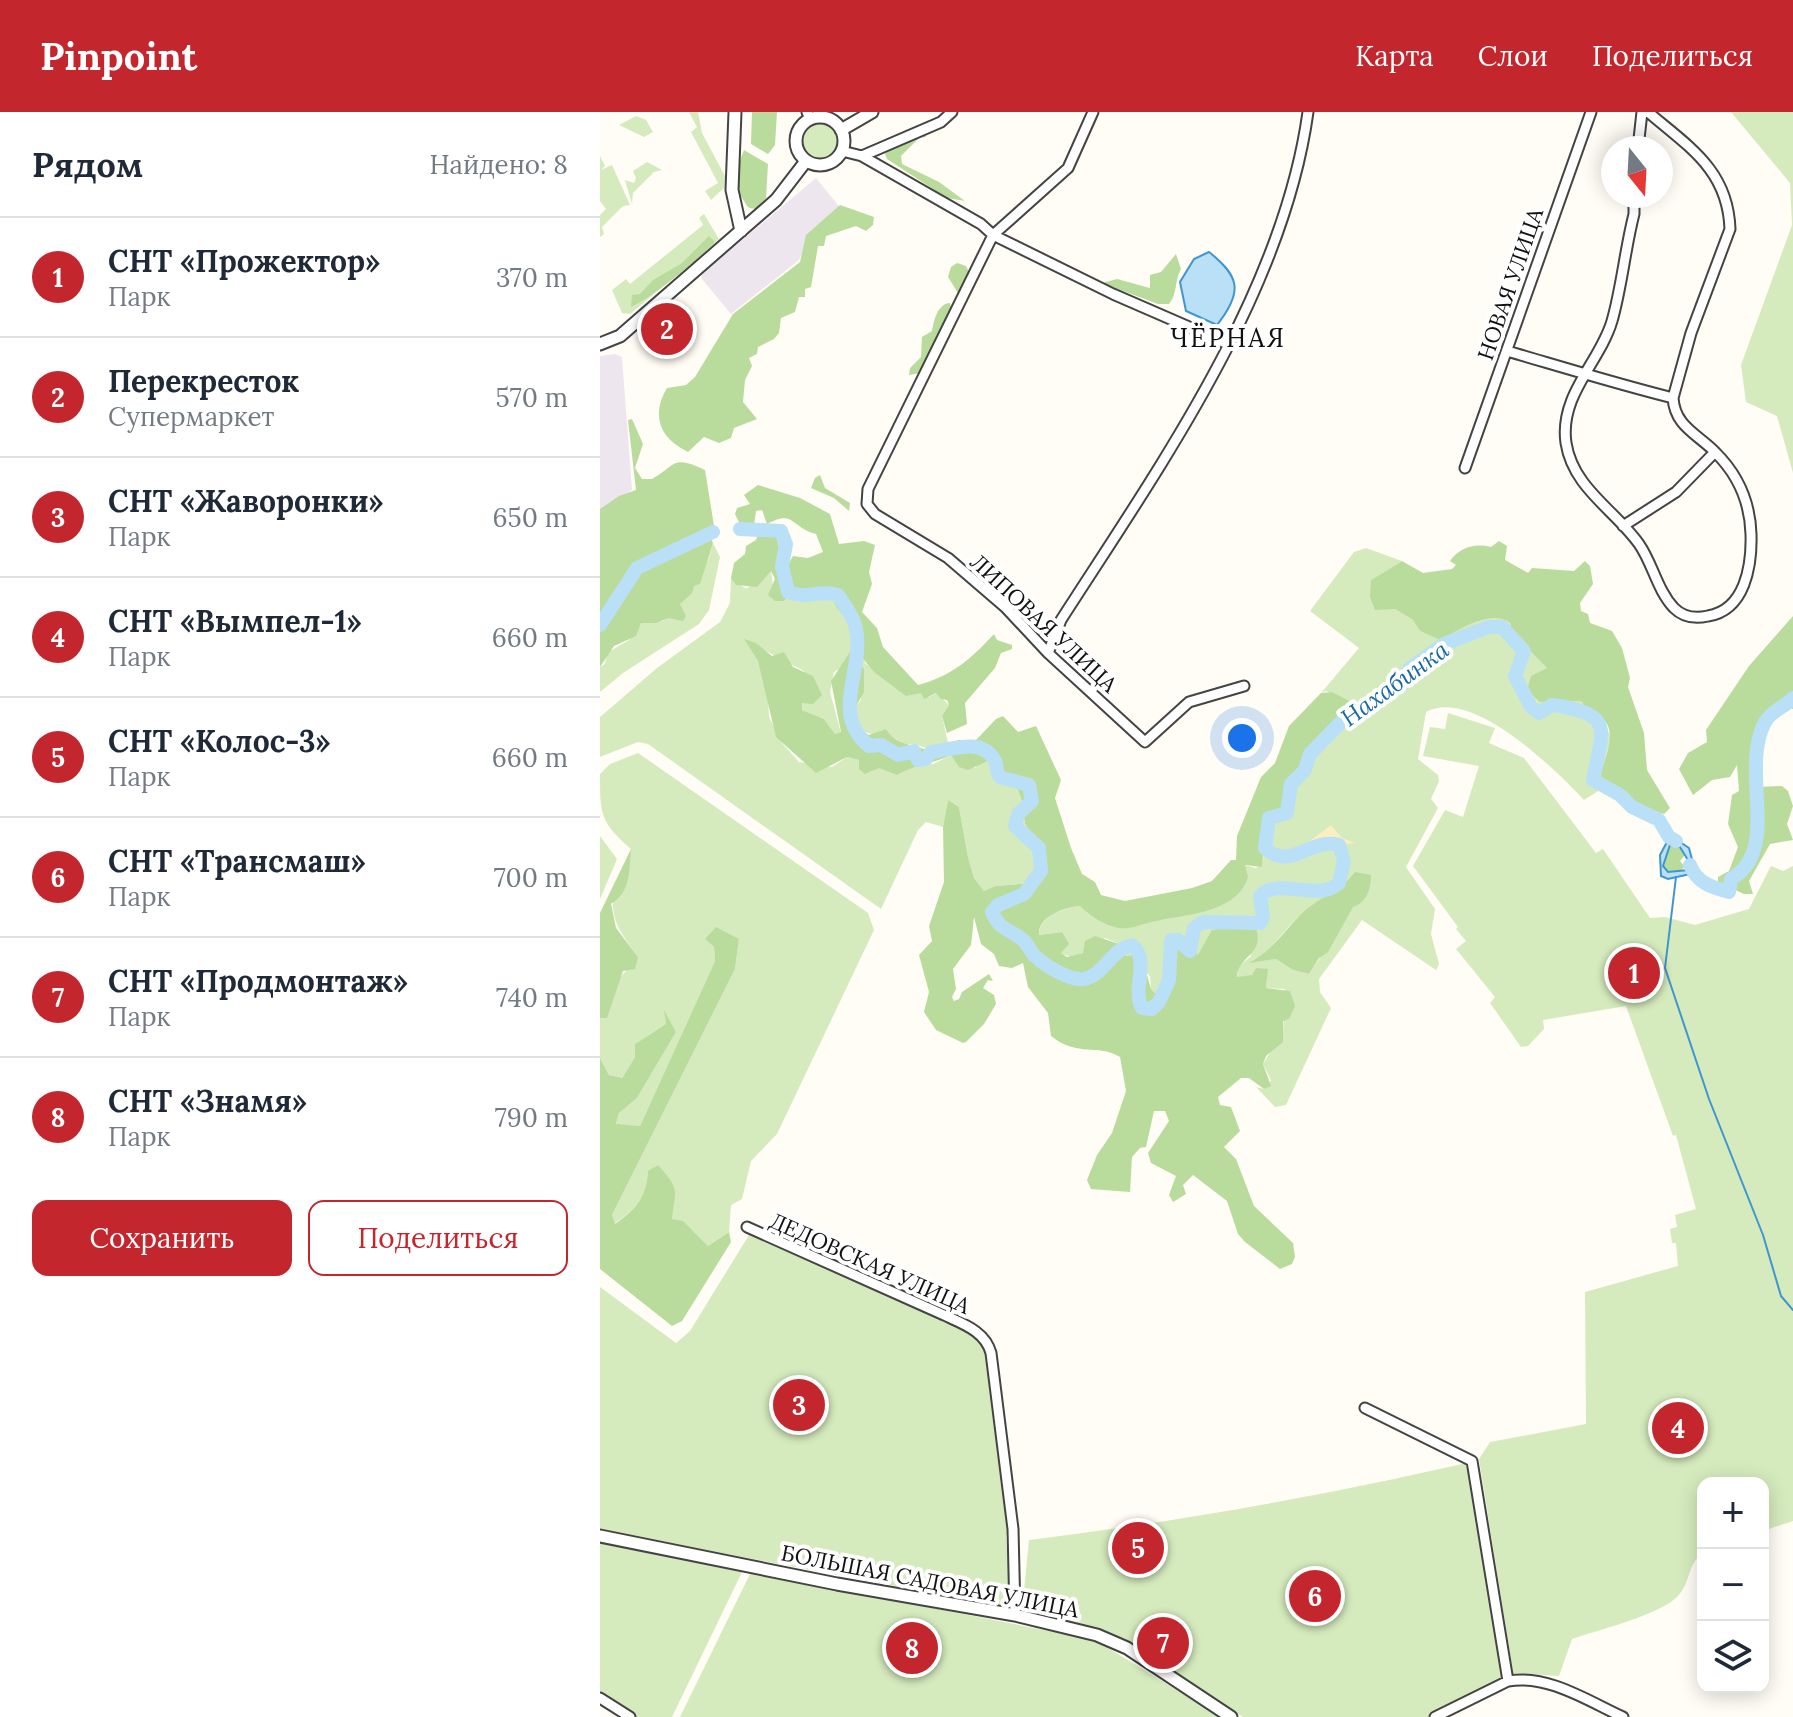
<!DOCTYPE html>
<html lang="ru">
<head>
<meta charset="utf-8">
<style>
	body { margin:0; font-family:Lora,serif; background:#f2f2f3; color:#1f2937 }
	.controls { position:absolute; right:24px; bottom:24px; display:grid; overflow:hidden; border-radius:16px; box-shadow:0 4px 20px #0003 }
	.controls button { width:72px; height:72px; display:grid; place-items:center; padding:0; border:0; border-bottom:2px solid #e0e1e3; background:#fff; color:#1f2937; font:40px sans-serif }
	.compass { position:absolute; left:1001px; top:24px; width:72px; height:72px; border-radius:50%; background:#fff; box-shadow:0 4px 20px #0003; rotate:162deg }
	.you { position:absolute; left:642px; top:626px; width:28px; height:28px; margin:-20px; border:6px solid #fff; border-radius:50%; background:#1a73e8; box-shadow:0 0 0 12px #1a73e833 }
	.badge { display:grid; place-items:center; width:52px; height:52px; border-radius:50%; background:#c4262e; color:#fff; font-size:26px; font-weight:700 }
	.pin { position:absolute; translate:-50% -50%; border:4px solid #fff; box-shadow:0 2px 8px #0006 }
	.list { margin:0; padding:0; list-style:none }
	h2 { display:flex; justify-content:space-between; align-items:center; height:104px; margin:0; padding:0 32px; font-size:34px }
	h2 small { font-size:26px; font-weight:400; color:#747a83 }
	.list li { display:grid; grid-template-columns:52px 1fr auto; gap:24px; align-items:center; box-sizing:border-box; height:120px; padding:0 32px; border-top:2px solid #e0e1e3 }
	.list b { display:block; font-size:30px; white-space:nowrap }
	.list p { margin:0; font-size:26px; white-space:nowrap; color:#747a83 }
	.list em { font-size:26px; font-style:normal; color:#747a83 }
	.actions { display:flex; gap:16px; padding:24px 32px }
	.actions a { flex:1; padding:18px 0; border:2px solid #c4262e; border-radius:16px; text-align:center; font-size:28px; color:#c4262e }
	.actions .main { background:#c4262e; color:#fff }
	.icon { flex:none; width:44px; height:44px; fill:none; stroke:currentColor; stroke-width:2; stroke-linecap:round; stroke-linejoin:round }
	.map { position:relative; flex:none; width:1193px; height:1605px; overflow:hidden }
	header { display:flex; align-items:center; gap:48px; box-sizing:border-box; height:112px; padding:0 40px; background:#c4262e; color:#fff }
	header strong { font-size:38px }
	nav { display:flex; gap:44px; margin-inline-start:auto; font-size:28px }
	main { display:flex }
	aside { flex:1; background:#fff }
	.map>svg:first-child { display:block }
	.industrial { fill:#eee6ef }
	.green { fill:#d5ebbd; fill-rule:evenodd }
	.forest { fill:#b9dc9c }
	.sand { fill:#fbeec1 }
	.water { fill:#b9e0f7; stroke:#3f96cf; stroke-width:2; fill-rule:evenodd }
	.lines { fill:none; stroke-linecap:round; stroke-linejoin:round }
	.stream { stroke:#3f96cf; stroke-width:2 }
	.river { stroke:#b9e0f7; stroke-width:14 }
	.minor-casing { stroke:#444; stroke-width:13 }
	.tertiary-casing { stroke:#444; stroke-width:15 }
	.minor { stroke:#fff; stroke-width:9 }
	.tertiary { stroke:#fff; stroke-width:11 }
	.labels { text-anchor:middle; stroke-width:8; stroke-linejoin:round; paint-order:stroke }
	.street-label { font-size:22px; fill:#111; stroke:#fff }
	.water-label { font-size:24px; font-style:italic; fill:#1768a6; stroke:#fff }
	.quarter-label { font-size:26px; letter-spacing:2px; fill:#111; stroke:#fff }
</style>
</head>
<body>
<header>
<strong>Pinpoint</strong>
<nav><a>Карта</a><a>Слои</a><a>Поделиться</a></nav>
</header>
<main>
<aside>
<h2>Рядом<small>Найдено: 8</small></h2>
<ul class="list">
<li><span class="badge">1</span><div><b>СНТ «Прожектор»</b><p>Парк</p></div><em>370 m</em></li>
<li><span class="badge">2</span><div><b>Перекресток</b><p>Супермаркет</p></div><em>570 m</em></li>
<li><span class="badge">3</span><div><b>СНТ «Жаворонки»</b><p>Парк</p></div><em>650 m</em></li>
<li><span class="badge">4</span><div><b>СНТ «Вымпел-1»</b><p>Парк</p></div><em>660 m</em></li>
<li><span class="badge">5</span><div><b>СНТ «Колос-3»</b><p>Парк</p></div><em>660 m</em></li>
<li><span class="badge">6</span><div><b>СНТ «Трансмаш»</b><p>Парк</p></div><em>700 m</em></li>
<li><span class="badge">7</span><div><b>СНТ «Продмонтаж»</b><p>Парк</p></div><em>740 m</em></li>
<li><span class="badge">8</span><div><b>СНТ «Знамя»</b><p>Парк</p></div><em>790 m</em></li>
</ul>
<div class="actions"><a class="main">Сохранить</a><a>Поделиться</a></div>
</aside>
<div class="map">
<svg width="1193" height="1605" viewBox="0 0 1193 1605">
	<rect width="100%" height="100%" fill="#fffdf5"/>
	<!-- industrial -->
	<path class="industrial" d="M216,66L242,98L209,127L199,148L131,202L101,166L103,161Z
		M15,242L22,245L32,378L0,401V244Z"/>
	<!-- green -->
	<path class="green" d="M89,0H98L102,21L125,64L124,76L111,88L105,79L118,71L91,20L97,15Z
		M1131,0H1193V361L1177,304L1146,290L1141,253L1192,113L1190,71Z
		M36,4L46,8L53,20L44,25L19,13Z
		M203 29a17 17 0 1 1 34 0a17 17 0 1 1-34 0Z
		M0,44L5,54L1,58L12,53L30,93L23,94L2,115L4,122L0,125V103L6,97L0,89Z
		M47,50L62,58L54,60L33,81L32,92L25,68L34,71L36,66L33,59Z
		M104,102L119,127L30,202L22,201L12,178L26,167L30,172L103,113L99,106Z
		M113,431L120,445L109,498L99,512L23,561L0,580V555L5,552L7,541L29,528L41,511L63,509L81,497L80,492L108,448Z
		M766,436L802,449L771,468L795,497L813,508L820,519L840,528C859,517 892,495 911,512L909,516L947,556L927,577L938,590L981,589L985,596L1003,606L1011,626L1000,666L1006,674L984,688C955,657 872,575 826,600L818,647L838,663L839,669L831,687L838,696L806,755L835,797L831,822L839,852L836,858L762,808L719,867L720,880L731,896L686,993L675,995L656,975L664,977L671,968L663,952L683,920L685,877L666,876L667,865L637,866L638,855L651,844L641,813L621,819L598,844L589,839L565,843L570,856L566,876L556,882L551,877L550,864L526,844L522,833L505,826C492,834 476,851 461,841L462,820L439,823C438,805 465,795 481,794C509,821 598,808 630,787L644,753L656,756L663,749L667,702L685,692V676L703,655L712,633L723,627L755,592L726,579L721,581L759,536L710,499L754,440ZM755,760C752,814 736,820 709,862L693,858L676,847L652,850C673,837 683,819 701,802C718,786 740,780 755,760Z
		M171,458L173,474L184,489L191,482L198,490H206L220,476L229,478L238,496L252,511L254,531L266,552L329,585L337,581L349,593L342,604L348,631C331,646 322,629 305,633L282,618L276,623L260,619L255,595L261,588L257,546L234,560L230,580L241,621L235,622L224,607L202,598L204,559L145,528L158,549L168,582L169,605L182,631L199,650L232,655L247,645L259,648L271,660L278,655L333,652L352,643L375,656L380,649L390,647L414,668L421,686L425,712L436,729L442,758L432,771L395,774L384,779L374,766L368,745L359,695L348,688L343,715L326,710L318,718L281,797L48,632L38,630L0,645V605L57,556L120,510L130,491L131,466L146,477Z
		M848,601L895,616L889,631L924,646L996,741L1003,737L1050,806L1065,805L1095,813L1149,797L1171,754L1183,759L1193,754V1409L1163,1419V1371H1103V1441C1087,1452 1091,1470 1078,1484C1060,1503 998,1518 972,1527L959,1564L913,1561L879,1347L890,1330L986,1312L985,1180L1078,1154L1076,1131H1072L1070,1117L1077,1115L1075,1103L1096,1097L1076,1023L1073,1024L1026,894L943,908L944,917L928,934L921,935L890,891L895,885L856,837L866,829L856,817L858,815L813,754L845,698L863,705L879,654L823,644L830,615L845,617Z
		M38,641L268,801L274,818L177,1022L151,1049L142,1087L131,1093L129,1120L108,1134L83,1110L71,1107L73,1095L48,1059C46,1086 36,1097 14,1112L12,1103L135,857L139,827H105L114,835L115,849L40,1014L16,1013L19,1001L37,986L76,920L65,902L66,912L35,932V945L21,967L9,963L0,946V906L7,905L17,869L38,845C1,796 11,792 31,737C0,710 0,702 0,662L10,652Z
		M0,724L17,747L0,787Z
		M149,1123L352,1212L390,1235L413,1417L406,1424L411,1496L0,1418V1175L76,1231L90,1219Z
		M866,1351L902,1567L828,1605H643L537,1536L509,1522L422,1499L429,1428C580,1409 718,1385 866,1351Z
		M0,1430L143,1458L72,1605H37L0,1582Z
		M151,1460L495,1528L621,1605H80Z"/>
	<!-- forest -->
	<path class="forest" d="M152,0H177L175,33L168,42L151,32Z
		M325,22L326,25L319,26L301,44L302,52L339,70L365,89L347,86L287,47L285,42L291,35Z
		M144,38L168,52L166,86L156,97C145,96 148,94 142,86C132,71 137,56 144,38Z
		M240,93L274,105L273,113L266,119L256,114L226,124L224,134H218L211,175L205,177V185H199L195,200L181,206L179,221L174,227L158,235L157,242L149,246L152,254L145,268L143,290L157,307L134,316L131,326L119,331L104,325L88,340C59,326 51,303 67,276L86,273L95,265L133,202L200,150L206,123Z
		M109,124L115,130C97,149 54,184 31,195L32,183L40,182L53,168L82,151Z
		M576,142L581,157C574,169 578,181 569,192H558L502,171L517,167L550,176V163L561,160Z
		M357,151L366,154L369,160L362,179L358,181L348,165L351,155Z
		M350,191L352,200L333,241L327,243L320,261L309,263L310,256L321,245L322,225L332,219C334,209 337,192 350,191Z
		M32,307L43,332L35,356L42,367H52C76,354 71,342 105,358L114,414L109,422L113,431L100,472L94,474L92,481L80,492L86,504L83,509L69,506L56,511H41L36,524L14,534L0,555V397L19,384L36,378L28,308Z
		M220,363L225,376L250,391L249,399L234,386L211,376L215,366Z
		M158,373L200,386L230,402L239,432L264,429L275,433L269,460L272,472L262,500L277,516L283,535L318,573C352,564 371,547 394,522L397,528L412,533V537L401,541L395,556L365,591L367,612L347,621L342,604L349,593L347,588L341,587L336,581L324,587L321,581L306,584L274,560L254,536L252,511L237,496L228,478L220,476L206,490L196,489L191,482L184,489H175L168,483L175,467L171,459L157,475L136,473L131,466L134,451L145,442L146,434L156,428L161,416L176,421L184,460L193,444L208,446L223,440L216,422C190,415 195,397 167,412L162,398L156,399L154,413L149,415L140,412L135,402L137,396L150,392L144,383Z
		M899,429L907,434L905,448L928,461L932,456L974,459L985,449L990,454L993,472L980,491L981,499L988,502L990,511L1012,519L1022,536L1030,566L1028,575L1044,621L1047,658L1070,696L1064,702L1031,693L1026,680L1006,674L1000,666C1003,647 1020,620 1001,605C993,598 986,598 981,589L939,590L927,578L931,564L947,556L908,516L911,512C892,495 859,518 840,528L820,519L813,508L795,497L775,498L770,485L771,468L802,449L823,461L852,457L856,453L850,449C860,435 875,431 891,435Z
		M1193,504V597L1176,595L1172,601L1152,648L1162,659L1159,665L1151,666L1158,675L1182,674L1188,679L1193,694L1187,712L1193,728L1170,732L1149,769L1153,782H1144L1118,770V765L1129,759L1138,735L1128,712L1132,683L1139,679L1137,653L1130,665L1112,668L1093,683L1079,657L1088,641L1107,630L1106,618L1149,554Z
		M144,527L156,531L172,544L184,540L193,555L213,564L222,583L213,592L202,591V598L224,607L235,622L241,620L231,569L250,540L264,557V580L255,596L260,618L269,623L286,617C295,633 314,633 330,639L358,628H376L396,607L403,604L418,620L436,614L461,668L455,686L471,736L482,762L495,770L501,783L525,789L592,776L612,769L631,748H636L637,724L661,665L675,651L689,614L721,581L732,580L755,592L723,627L712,633L703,655L685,676L682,698L667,702L662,755L645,753L648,765C638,800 586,803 556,809C544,811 531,818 519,816C503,813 491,804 480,794C465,795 437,805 439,823L462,820L469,832L461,841L467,845L483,841L485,829L495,824L522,833L526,844L541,843L551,877L556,882L566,876L570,856L564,832L584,830L598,843L612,818L641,813L656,817C665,842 637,845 637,865L652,863L656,856L668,857L666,876L690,879L695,894L689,907L683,909V930L666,944L663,952L671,974L664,977L649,966H641L618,985L620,993L631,995L640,1019L624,1035L636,1047L654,1094L693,1131L695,1145L692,1152L680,1157L645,1130L638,1122L627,1089L593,1063L583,1073L586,1082L573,1090L569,1083L576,1064L551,1051L548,1041L569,1009L565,999H554L546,1035L540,1036L532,1045L530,1080L491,1077L487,1068L497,1043L512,1021L526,979L520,945C497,931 479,946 451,924L448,901L428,875L423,851L412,856L399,854L394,842L381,832L374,805L371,833L353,857L356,877L352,885L354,889L359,887L362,880L389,862L393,869L388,868L383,876L394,883L396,892L384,912L366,930L363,931L336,918L324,900L329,880L319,843L332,829L329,814L344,770L343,715L348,688L359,695L368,745L374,766L384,779L395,774L432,771L442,758L436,729L425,712L421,686L414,668L390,648L368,658L359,655L351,643C333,652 315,652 297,663L279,656L265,662L259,657V648L247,645L216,661L176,625L158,549Z
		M1070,730L1078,732L1085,743L1080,749L1085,755L1077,761L1067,760L1063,754Z
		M31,737C29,759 31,780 11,792L16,816L38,845L35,857L23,859L7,906H0V801Z
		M755,760L771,763C771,777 767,790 753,795L728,840L719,846L709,862L693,858L676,847L649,851C672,838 683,821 700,803C717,786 739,780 755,760Z
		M116,815L139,827L135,857L12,1103L15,1112C36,1097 46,1086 48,1059L58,1053C81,1079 75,1076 72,1107L83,1109L108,1134L129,1120L131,1130L82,1209L72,1214L0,1157V946L9,963L22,966L35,945V932L66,912L64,898L76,920L37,986L19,1001L16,1012L40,1014L115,849L114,835L105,827Z"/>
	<!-- sand -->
	<path class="sand" d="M731,713L742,726L755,731L745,732L742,738L736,732L712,737L710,729Z"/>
	<!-- water -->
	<path class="water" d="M609,140C639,164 644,179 617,213L586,199L580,170L594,147Z
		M1064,719L1089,736L1097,766L1090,762L1068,767L1061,764L1060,743L1067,730ZM1071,730L1078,732L1088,748V758L1068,760L1063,754Z"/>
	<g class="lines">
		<!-- stream -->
		<path class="stream" d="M1076,765L1065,856L1109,987L1163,1123L1181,1184L1193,1198"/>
		<!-- river -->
		<path class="river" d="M140,417L181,419L186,432L182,454L188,480C208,488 218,477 238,483C243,491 251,501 254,510C269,553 227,600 269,634L281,633L298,643L314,639L318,648L326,647L331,640C352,638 380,625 394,647C398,652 395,659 400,665L429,673L432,689L418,702L415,714L439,736L441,759L424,782L398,793L392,800C399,818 410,817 423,828C428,832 430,839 434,843C444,853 473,872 488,866C505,860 512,837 532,833C551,849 531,876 542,896L552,897L559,890L569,868L571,828H578L590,839L594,816L603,810L660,811L663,805L660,784C679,764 718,791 739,771L744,749L739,733C710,725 691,760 665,736L669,706L687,701L691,672L705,658L710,642L749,602L803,572L809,557L844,532L889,515H902L924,539L915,564L931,595L939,601L952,593C1017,602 1002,618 993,668L1020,683L1032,695L1059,708L1069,725L1076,729
			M0,513L37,456L113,420
			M1090,753C1097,771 1111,775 1129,780L1131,767C1182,738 1139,659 1165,610C1172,598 1184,596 1193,586"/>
		<!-- minor casing -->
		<g class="minor-casing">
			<path id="minor" d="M207,0L210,7
				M493,0L468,56L393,123L268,377L267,392L275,402L348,446L405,495L448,541L545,630L589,590L644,574
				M1048,0C1089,35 1128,58 1130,117L1091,221L1073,286
				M1038,36L1042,0
				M242,39L262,44L381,112L393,123L513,182L628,232
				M262,44L341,10L352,0
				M907,239C962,255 1017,272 1073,286C1075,315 1098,322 1116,341C1138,363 1150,390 1151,422C1152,454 1145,498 1108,504C1095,507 1083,505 1074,496C1057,478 1053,452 1039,432C1015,398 973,376 966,331C959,283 1000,250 1012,209C1022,174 1025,137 1034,102V84
				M865,356L991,0
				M1023,414L1076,380L1115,340
				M448,541L461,508C558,357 683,182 708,0
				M147,1115L344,1203C363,1212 385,1219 391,1241L413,1417L415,1503
				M765,1296L872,1349L908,1569
				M0,1586L30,1605
				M835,1605L908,1569C948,1562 988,1589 1023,1605"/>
		</g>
		<!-- tertiary casing -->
		<g class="tertiary-casing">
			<path id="tertiary" d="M135,0L132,78L141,119
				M196 29a24 24 0 1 1 48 0a24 24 0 1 1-48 0Z
				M241,18L272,0
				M0,232L20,224L176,88L206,49
				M0,1424L237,1472L415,1503L497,1523L527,1536L631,1605"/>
		</g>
		<!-- minor -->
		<use href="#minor" class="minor"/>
		<!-- tertiary -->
		<use href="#tertiary" class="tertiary"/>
	</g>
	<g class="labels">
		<!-- street labels -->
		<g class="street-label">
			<text transform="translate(910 172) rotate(-71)" y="8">НОВАЯ УЛИЦА</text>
			<text transform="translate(444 511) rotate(43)" y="8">ЛИПОВАЯ УЛИЦА</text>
			<text transform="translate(270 1151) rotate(24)" y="8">ДЕДОВСКАЯ УЛИЦА</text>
			<text transform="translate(330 1469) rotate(11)" y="8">БОЛЬШАЯ САДОВАЯ УЛИЦА</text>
		</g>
		<!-- water labels -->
		<g class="water-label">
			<text transform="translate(795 572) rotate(-36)" y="8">Нахабинка</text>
		</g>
		<!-- quarter labels -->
		<g class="quarter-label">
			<text x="628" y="235">ЧЁРНАЯ</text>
		</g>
	</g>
</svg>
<div class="controls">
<button>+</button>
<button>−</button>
<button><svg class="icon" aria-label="layers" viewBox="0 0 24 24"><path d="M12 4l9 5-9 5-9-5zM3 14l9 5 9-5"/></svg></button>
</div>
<svg class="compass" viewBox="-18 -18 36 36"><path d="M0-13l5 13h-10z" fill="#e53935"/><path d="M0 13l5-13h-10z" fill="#747a83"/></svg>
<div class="you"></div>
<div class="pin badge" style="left:1034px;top:861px">1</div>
<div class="pin badge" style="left:67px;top:217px">2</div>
<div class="pin badge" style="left:199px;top:1293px">3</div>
<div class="pin badge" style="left:1078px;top:1316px">4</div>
<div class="pin badge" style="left:538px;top:1436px">5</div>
<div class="pin badge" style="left:715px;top:1484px">6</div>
<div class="pin badge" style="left:563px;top:1531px">7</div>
<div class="pin badge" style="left:312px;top:1536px">8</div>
</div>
</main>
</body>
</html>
